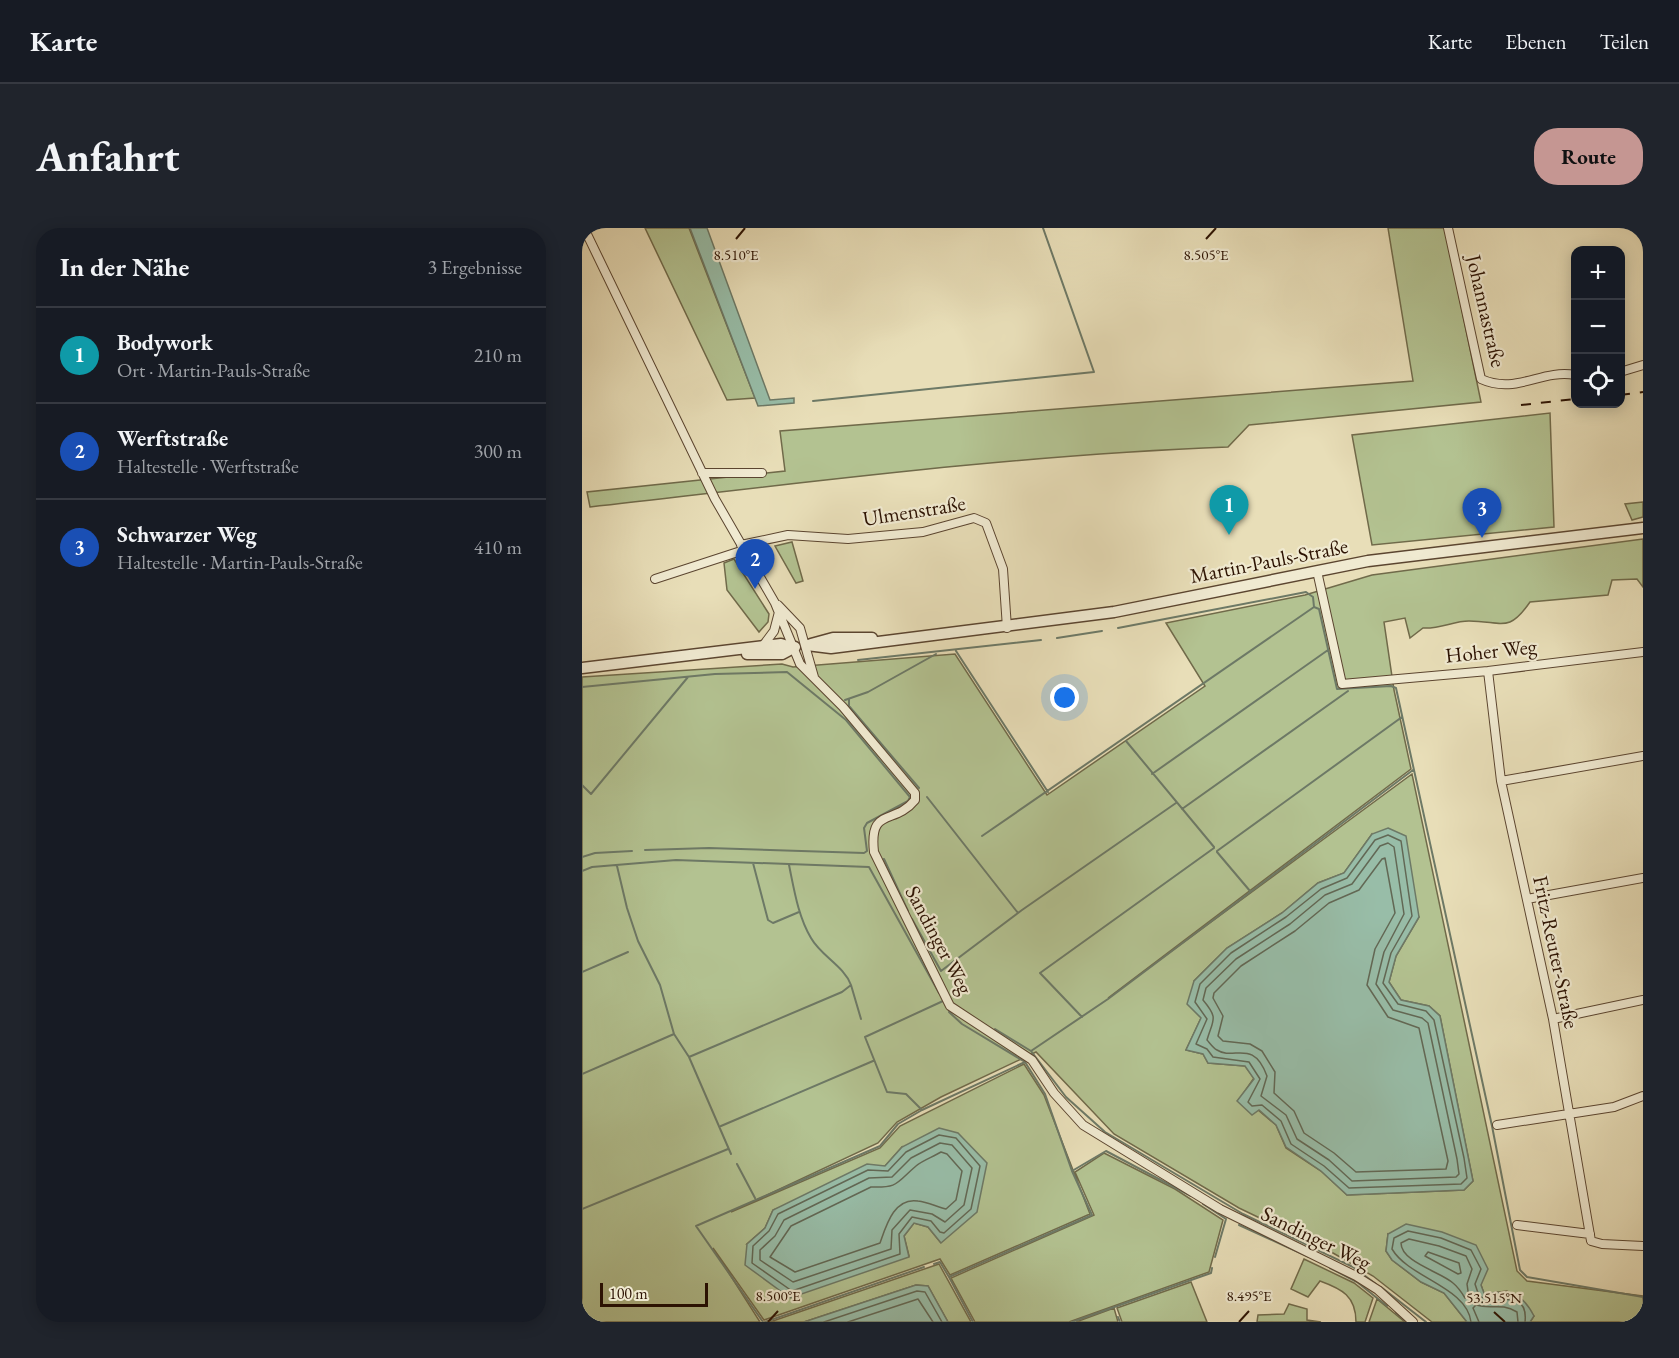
<!DOCTYPE html>
<html lang="de">
<head>
<meta charset="utf-8">
<style>
	body { margin:0; font-family:"EB Garamond",serif; background:#20242c; color:#f1f3f6 }
	.controls { position:absolute; right:18px; top:18px; display:grid; overflow:hidden; border-radius:12px; box-shadow:0 3px 15px #0003 }
	.controls button { width:54px; height:54px; display:grid; place-items:center; padding:0; border:0; border-bottom:2px solid #363941; background:#171b24; color:#f1f3f6; font:30px sans-serif }
	.scale { position:absolute; left:18px; bottom:15px; width:108px; box-sizing:border-box; padding-left:6px; border:3px solid #2c1202; border-top:0; font-size:16px; line-height:21px; white-space:nowrap; color:#2c1202; -webkit-text-stroke:4px #f0ead1; paint-order:stroke }
	.you { position:absolute; left:483px; top:470px; width:21px; height:21px; margin:-15px; border:4px solid #fff; border-radius:50%; background:#1a73e8; box-shadow:0 0 0 9px #1a73e833 }
	.badge { display:grid; place-items:center; width:39px; height:39px; border-radius:50%; background:#c59692; color:#fff; font-size:20px; font-weight:700 }
	.pin { position:absolute; translate:-50% -50px; filter:drop-shadow(0 2px 3px #0008) }
	.pin::after { content:''; position:absolute; top:32px; width:21px; height:18px; background:inherit; clip-path:polygon(0 0,100% 0,50% 100%) }
	.list { margin:0; padding:0; list-style:none }
	h2 { display:flex; justify-content:space-between; align-items:center; height:78px; margin:0; padding:0 24px; font-size:26px }
	h2 small { font-size:20px; font-weight:400; color:#9ea1a6 }
	.list li { display:grid; grid-template-columns:39px 1fr auto; gap:18px; align-items:center; box-sizing:border-box; height:96px; padding:0 24px; border-top:2px solid #363941 }
	.list b { display:block; font-size:22px; white-space:nowrap }
	.list p { margin:0; font-size:20px; white-space:nowrap; color:#9ea1a6 }
	.list em { font-size:20px; font-style:normal; color:#9ea1a6 }
	.icon { flex:none; width:33px; height:33px; fill:none; stroke:currentColor; stroke-width:2; stroke-linecap:round; stroke-linejoin:round }
	.map { position:relative; flex:none; width:1061px; height:1094px; overflow:hidden; border-radius:24px }
	header { display:flex; align-items:center; gap:36px; box-sizing:border-box; height:84px; padding:0 30px; background:#171b24; border-bottom:2px solid #363941 }
	header strong { font-size:28px }
	nav { display:flex; gap:33px; margin-inline-start:auto; font-size:21px }
	.intro { display:flex; align-items:center; justify-content:space-between; box-sizing:border-box; height:144px; padding:0 36px }
	h1 { margin:0; font-size:42px }
	.button { padding:15px 27px; border-radius:24px; background:#c59692; color:#111; font-size:21px; font-weight:700 }
	main { display:flex; gap:36px; padding:0 36px }
	aside { flex:1; background:#171b24; border-radius:24px; box-shadow:0 3px 15px #0003 }
	.map>svg:first-child { display:block }
	.green { fill:#b3c291; stroke:#706a4a; stroke-width:1.5; fill-rule:evenodd }
	.water { fill:#98bda8; stroke:#6d7966; stroke-width:1.5 }
	.lines { fill:none; stroke-linecap:round; stroke-linejoin:round }
	.shore { stroke:#626855; stroke-width:1.5 }
	.stream { stroke:#6d7966; stroke-width:2 }
	.minor-casing { stroke:#5b4530; stroke-width:10 }
	.tertiary-casing { stroke:#5b4530; stroke-width:13 }
	.minor { stroke:#f0ead1; stroke-width:8 }
	.tertiary { stroke:#f0ead1; stroke-width:10 }
	.rail { stroke:#2c1202; stroke-width:2; stroke-dasharray:10 10; stroke-linecap:butt }
	.ticks { fill:none; stroke:#2c1202; stroke-width:2 }
	.labels { text-anchor:middle; stroke-width:4.5; stroke-linejoin:round; paint-order:stroke }
	.street-label { font-size:21px; fill:#2c1202; stroke:#f0ead1 }
	.ticks-label { font-size:15px; text-anchor:middle; fill:#2c1202; stroke:#f0ead1; stroke-width:4.5; stroke-linejoin:round; paint-order:stroke }
</style>
</head>
<body>
<header>
<strong>Karte</strong>
<nav><a>Karte</a><a>Ebenen</a><a>Teilen</a></nav>
</header>
<div class="intro"><h1>Anfahrt</h1><a class="button">Route</a></div>
<main>
<aside>
<h2>In der Nähe<small>3 Ergebnisse</small></h2>
<ul class="list">
<li><span class="badge" style="background:#0f9aa8">1</span><div><b>Bodywork</b><p>Ort · Martin-Pauls-Straße</p></div><em>210 m</em></li>
<li><span class="badge" style="background:#1a4fb4">2</span><div><b>Werftstraße</b><p>Haltestelle · Werftstraße</p></div><em>300 m</em></li>
<li><span class="badge" style="background:#1a4fb4">3</span><div><b>Schwarzer Weg</b><p>Haltestelle · Martin-Pauls-Straße</p></div><em>410 m</em></li>
</ul>
</aside>
<div class="map">
<svg width="1061" height="1094" viewBox="0 0 1061 1094">
	<rect width="100%" height="100%" fill="#e8deb8"/>
	<filter id="stains"><feTurbulence type="fractalNoise" baseFrequency=".00333" numOctaves="4"/><feColorMatrix values="0 0 0 0 .2 0 0 0 0 .09 0 0 0 0 .02 0 0 0 .5 -.17"/></filter>
	<radialGradient id="worn" r=".72"><stop offset=".6" stop-color="#630" stop-opacity="0"/><stop offset="1" stop-color="#630" stop-opacity=".3"/></radialGradient>
	<!-- green -->
	<path class="green" d="M63,0H107L173,170L145,172Z
		M806,0H863L899,174L667,197L646,219C433,227 221,255 8,279L5,264L203,243L198,203L831,153Z
		M968,185L972,299L790,317L770,207Z
		M1061,274V289L1050,292L1043,276Z
		M1061,311V359L1055,351L1030,352L1026,367L948,374C926,406 920,393 887,393C871,393 859,401 841,400L828,410L823,390L802,394L812,462L829,541L526,770L830,546L935,1043L945,1053L1061,1068V1094H948L952,1088L925,1063L902,1066L899,1057L806,1006L804,1023L810,1032L839,1054L862,1065L885,1094H850L791,1048L751,1025L657,980L532,906L454,824L359,869L315,894L296,915L149,984L298,920L318,898L442,836L462,867L508,986L368,1047L358,1031L182,1092L131,1020L178,1094H0V449L200,436L211,439L373,426L465,567L623,458L584,395L723,367L790,347ZM790,606L837,689L814,728L807,754L819,772L847,778L858,788L891,953L882,962L765,967L739,943L704,920L694,897L676,882L656,873L672,850L663,838L626,835L621,826L604,822L619,790L612,753L645,720L700,685L736,655L762,645ZM320,919L359,1015L346,999L332,995L322,1008L327,1028L165,1016L183,1000L191,982L303,938Z
		M210,314L221,353L214,355L193,318Z
		M152,331L187,386L186,394L177,404L145,362L142,335Z
		M522,925L593,961L641,992L627,1044L487,1094H393L369,1050L512,987L493,944Z
		M722,1031L772,1055L791,1070L783,1094H774C774,1068 760,1061 738,1053L726,1069L709,1061Z
		M357,1036L389,1094H366L346,1058L334,1057L222,1094H188Z
		M609,1054L625,1094H540L535,1080Z
		M795,1071L823,1094H787Z
		M707,1076L725,1081V1092L739,1094H675L676,1087L702,1086Z
		M532,1080L536,1094H494Z"/>
	<!-- water -->
	<path class="water" d="M108,0H125L188,172L212,170V175L176,178Z
		M806,600L824,608L837,689L814,728L807,754L819,772L847,778L858,788L891,953L882,962L765,967L739,943L704,919L694,897L677,882L670,887L655,873L672,851L663,838L626,835L621,826L604,822L619,790L605,776L612,753L645,720L700,685L736,655L762,645L790,606Z
		M357,900L376,905L405,935L395,984L359,1015L346,999L332,995L322,1008L327,1029L208,1070L163,1037L165,1016L183,1000L191,982L285,936L303,938L320,919Z
		M824,996L860,1004L894,1017L906,1041L899,1057L902,1065C928,1063 939,1063 952,1088L948,1094H885L862,1065L839,1054L810,1032L804,1023L806,1006Z
		M334,1057L346,1058L366,1094H222Z"/>
	<g class="lines">
		<!-- shore -->
		<path class="shore" d="M806,607L819,613L830,688L809,725L801,755L816,776L844,783L852,792L882,930L885,950L879,956L767,960L742,938L709,916L699,893L680,877L670,878L666,874L678,851L667,834L631,829L625,821L614,816L625,791L613,774L618,756L649,725L704,689L739,661L765,650L793,612Z
			M806,615L812,619L822,686L802,724L794,756L811,782L840,790L846,795L875,931L877,946L874,949L770,953L747,932L715,911L704,887L679,868L685,848C671,810 652,833 635,822C631,820 627,814 625,812C631,791 637,791 621,772L624,760L654,731L708,696L743,667L770,656L798,618Z
			M803,630L813,685L793,721L785,757L806,789L837,800L866,933L864,941L774,944L752,925L722,905L712,883L692,865L693,844L680,823L668,816L641,813L636,808L641,788L631,770L632,765L659,738L713,703L747,675L777,662L800,631Z
			M357,907L374,910L398,938L389,981L362,1005L358,1004L349,993L330,989L317,1006L318,1026L210,1063L170,1035L171,1018L187,1003L196,986L286,942L306,943L324,924Z
			M358,915L370,917L390,940L382,977L363,994L350,986L328,982L310,1002L309,1021L211,1054L178,1032V1022L193,1008L202,992L287,950L310,949L329,930Z
			M359,924L365,926L380,943L374,972L364,981C355,979 346,974 336,973C312,969 304,998 298,1015L213,1044L188,1029L209,998L289,959C317,960 314,955 334,938C341,932 351,929 359,924Z
			M827,1011L857,1018L884,1028L890,1041L885,1056L887,1070H883C880,1065 876,1059 871,1055C859,1044 819,1034 819,1015Z
			M846,1024L877,1035L879,1045L876,1046L843,1028Z
			M242,1094L335,1063L343,1064L360,1094
			M266,1094L336,1071L351,1094
			M889,1094C885,1059 827,1050 810,1021L812,1010L826,1003L859,1010L889,1022L899,1041L893,1056L897,1068C910,1077 947,1059 943,1094
			M897,1094L891,1080L894,1077C910,1082 918,1074 935,1084L936,1094"/>
		<!-- stream -->
		<path class="stream" d="M231,173L512,144L461,0
			M732,379L737,381L755,461L809,458L814,460L910,898L938,1042L945,1049L1061,1069
			M475,410L520,403
			M374,423L466,564
			M276,432L459,412
			M0,459L133,446L205,444L264,492L328,569L326,573L285,595L282,600L285,623L282,625L127,620L63,622
			M267,471V478L337,560
			M263,472L286,464L354,426
			M544,513L632,619
			M570,546L746,422
			M0,557L9,566L106,449
			M345,569L436,685
			M600,581L766,463
			M400,608L732,379L731,369L724,364L536,400
			M635,623L820,489
			M635,624L668,663
			M0,629L13,625L50,623
			M302,631L326,683
			M171,635L186,692L191,695L217,684
			M35,638L45,680L56,713L78,757L92,806L107,829L149,926
			M0,643L10,639L94,632L287,639L357,765
			M330,691L359,743L440,682L594,575
			M0,744L46,724
			M269,757L279,791
			M367,784L380,796L443,834L463,866L490,943
			M500,789L458,745L632,620
			M413,801L449,823L484,869L523,904L661,986L771,1039L794,1056
			M449,823L526,771L831,542
			M107,829L260,764L269,757C262,738 239,728 229,710C216,688 212,661 207,637
			M0,846L92,806
			M340,882L324,866L305,864L283,809L361,773
			M139,898L291,833
			M155,936L173,970
			M621,976L644,991L633,1029
			M0,981L146,921
			M657,997L727,1029
			M352,1036L358,1034L367,1049
			M748,1040L775,1054L805,1078
			M799,1059L844,1094
			M814,1085L825,1094
			M536,1089L538,1094
			M181,1094L114,998L298,918L316,896L340,882L443,834
			M183,1094L342,1039
			M391,1094L367,1049L510,987L490,943L524,923L609,968
			M490,1094L629,1045L630,1040"/>
		<!-- minor casing -->
		<g class="minor-casing">
			<path id="minor" d="M2,0L133,271L193,375L218,436L261,479L333,565V572C312,598 287,578 292,624L368,778L450,832L472,865L501,897L638,981L774,1048L796,1062L831,1094
				M866,0L899,151C934,167 959,141 993,147
				M1038,144L1061,137
				M120,245H180
				M159,317L206,307L266,311L341,304L392,290L404,295L421,341L425,400
				M735,343L760,456L906,443L1061,424
				M73,351L162,322
				M196,377L218,400L232,449
				M180,419L192,403L197,384
				M906,443L919,553L971,791L1009,1013L1020,1016L1061,1018
				M919,553L1061,528
				M945,671L1061,650
				M971,791L1061,772
				M915,897L1032,879L1061,868
				M935,997L1008,1006"/>
		</g>
		<!-- tertiary casing -->
		<g class="tertiary-casing">
			<path id="tertiary" d="M229,416L251,410H290
				M225,417L249,420L532,384L786,333L1061,300
				M165,426H200L213,419
				M0,440L199,416L212,420"/>
		</g>
		<!-- minor -->
		<use href="#minor" class="minor"/>
		<!-- tertiary -->
		<use href="#tertiary" class="tertiary"/>
		<!-- rail -->
		<path class="rail" d="M1038,167L1061,164
			M939,177L993,171"/>
	</g>
	<!-- ticks -->
	<path class="ticks" d="M154,11L163,0M624,11L634,0M912,1084L923,1094M186,1094L196,1083M657,1094L667,1083"/>
	<g class="labels">
		<!-- street labels -->
		<g class="street-label">
			<text transform="translate(904 83) rotate(77)" y="7">Johannastraße</text>
			<text transform="translate(332 283) rotate(-9)" y="7">Ulmenstraße</text>
			<text transform="translate(687 333) rotate(-11)" y="7">Martin-Pauls-Straße</text>
			<text transform="translate(909 423) rotate(-6)" y="7">Hoher Weg</text>
			<text transform="translate(357 712) rotate(62)" y="7">Sandinger Weg</text>
			<text transform="translate(974 724) rotate(78)" y="7">Fritz-Reuter-Straße</text>
			<text transform="translate(734 1010) rotate(26)" y="7">Sandinger Weg</text>
		</g>
	</g>
	<g class="ticks-label">
		<text x="154" y="32">8.510°E</text>
		<text x="624" y="32">8.505°E</text>
		<text x="196" y="1073">8.500°E</text>
		<text x="667" y="1073">8.495°E</text>
		<text x="912" y="1075">53.515°N</text>
	</g>
	<rect width="100%" height="100%" filter="url(#stains)"/>
	<rect width="100%" height="100%" fill="url(#worn)"/>
</svg>
<div class="controls">
<button>+</button>
<button>−</button>
<button><svg class="icon" aria-label="locate" viewBox="0 0 24 24"><circle cx="12" cy="12" r="6"/><path d="M12 2v4M12 18v4M2 12h4M18 12h4"/></svg></button>
</div>
<div class="scale">100 m</div>
<div class="you"></div>
<div class="pin badge" style="left:647px;top:307px;background:#0f9aa8">1</div>
<div class="pin badge" style="left:173px;top:361px;background:#1a4fb4">2</div>
<div class="pin badge" style="left:900px;top:310px;background:#1a4fb4">3</div>
</div>
</main>
</body>
</html>
